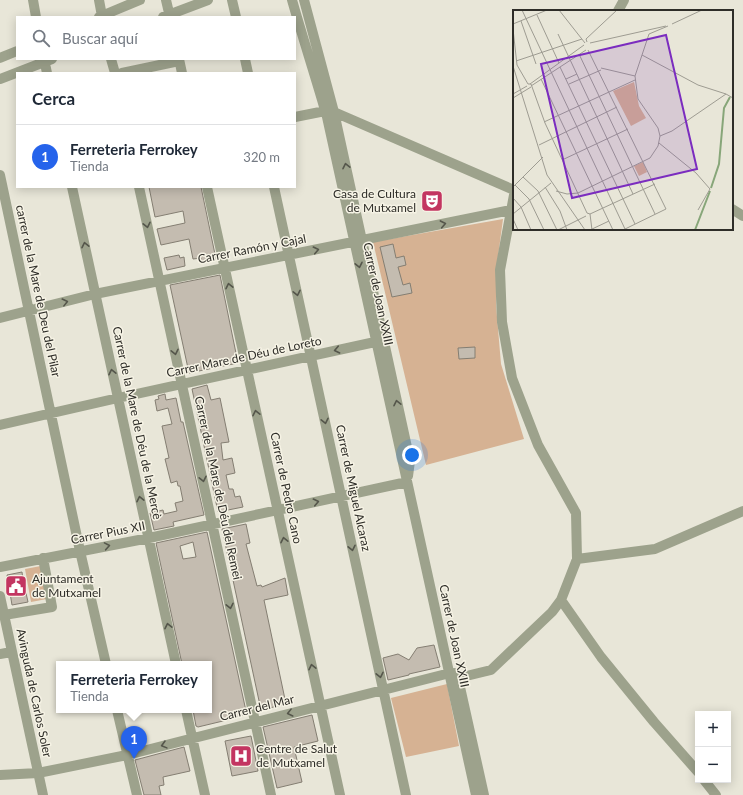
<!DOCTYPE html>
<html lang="es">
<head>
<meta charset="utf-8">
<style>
	body { margin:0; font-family:Lato,sans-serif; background:#f6f6f7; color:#1f2937 }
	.controls { position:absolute; right:12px; bottom:12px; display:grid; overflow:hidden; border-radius:0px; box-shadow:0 2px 10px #0003 }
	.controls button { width:36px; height:36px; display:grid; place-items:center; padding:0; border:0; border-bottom:1px solid #e0e1e3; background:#fff; color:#1f2937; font:20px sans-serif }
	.you { position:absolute; left:412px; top:455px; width:14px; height:14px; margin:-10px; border:3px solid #fff; border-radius:50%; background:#1a73e8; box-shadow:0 0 0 6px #1a73e833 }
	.badge { display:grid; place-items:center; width:26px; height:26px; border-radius:50%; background:#2563eb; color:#fff; font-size:13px; font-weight:700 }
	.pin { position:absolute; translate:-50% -33px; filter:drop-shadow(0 1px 2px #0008) }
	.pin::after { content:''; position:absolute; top:21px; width:14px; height:12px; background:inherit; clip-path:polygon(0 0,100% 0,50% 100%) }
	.popup { position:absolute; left:56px; top:661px; width:156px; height:52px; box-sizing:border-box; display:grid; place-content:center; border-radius:0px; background:#fff; filter:drop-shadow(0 1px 3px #0005); font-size:13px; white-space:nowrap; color:#747a83 }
	.popup b { font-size:15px; color:#1f2937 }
	.popup::after { content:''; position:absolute; left:50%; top:100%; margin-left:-8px; border:8px solid transparent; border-top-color:#fff }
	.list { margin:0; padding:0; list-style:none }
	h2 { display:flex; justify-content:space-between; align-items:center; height:52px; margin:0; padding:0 16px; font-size:17px }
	h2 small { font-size:13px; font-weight:400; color:#747a83 }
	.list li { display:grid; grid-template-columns:26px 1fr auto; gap:12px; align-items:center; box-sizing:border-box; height:64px; padding:0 16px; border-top:1px solid #e0e1e3 }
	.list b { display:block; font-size:15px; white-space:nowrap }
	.list p { margin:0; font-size:13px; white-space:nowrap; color:#747a83 }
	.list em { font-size:13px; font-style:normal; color:#747a83 }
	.icon { flex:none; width:22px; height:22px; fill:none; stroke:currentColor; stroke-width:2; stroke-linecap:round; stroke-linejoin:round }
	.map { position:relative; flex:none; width:743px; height:795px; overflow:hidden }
	.search { position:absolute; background:#fff; box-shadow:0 2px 10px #0003; left:16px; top:16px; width:280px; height:44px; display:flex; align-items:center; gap:10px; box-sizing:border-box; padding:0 14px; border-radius:0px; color:#747a83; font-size:15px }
	.panel { position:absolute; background:#fff; box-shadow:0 2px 10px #0003; left:16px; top:72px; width:280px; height:116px; border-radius:0px }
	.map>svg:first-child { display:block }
	.green { fill:#d6b293 }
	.building { fill:#c4bcb0; stroke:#847e72; fill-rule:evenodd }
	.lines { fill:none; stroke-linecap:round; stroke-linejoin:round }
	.street { stroke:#9da28c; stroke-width:10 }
	.oneway { stroke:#55564b }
	.labels { text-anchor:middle; stroke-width:3; stroke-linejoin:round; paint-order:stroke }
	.poi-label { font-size:12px; fill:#2e2d28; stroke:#f6f3e5; text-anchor:start }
	.street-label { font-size:12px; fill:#2e2d28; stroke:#f6f3e5 }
	.inset-river { fill:none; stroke:#87a679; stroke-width:2 }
	.inset-road { fill:none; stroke:#9e9c92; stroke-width:1 }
	.view { fill:#7b2cbf; fill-opacity:0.15; stroke:#7b2cbf; stroke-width:2 }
	.inset-edge { fill:none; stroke:#2e2d28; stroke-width:2 }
</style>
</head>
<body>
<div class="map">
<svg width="743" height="795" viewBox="0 0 743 795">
	<rect width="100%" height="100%" fill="#e8e6d8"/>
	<!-- green -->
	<path class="green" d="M503,219L497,264L496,305L501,364L524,439L426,465L373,242Z
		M46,565L52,598L31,602L25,569Z
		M447,684L459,746L406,757L391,698Z"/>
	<!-- building -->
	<path class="building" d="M149,187H201L216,259L201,262V258L193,259L189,239L161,245L157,229L185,223L183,211L155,217Z
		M393,244L396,258L404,256L406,265L398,267L403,285L410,283L412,293L392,297L380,247Z
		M179,255L180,258L184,257L185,266L167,270L164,258Z
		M220,275L238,363L189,373L170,285Z
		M475,347V358L459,359L458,348Z
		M207,385L211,400L220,398L229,442L221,443L223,460L232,458L235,473L226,475L229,489H233L235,497L240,496L243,507L218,512L192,389Z
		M165,394L166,400L176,398L181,422H183L204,515L173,522L174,526L154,530L150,513L163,510L164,514L177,511L175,503L183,501L180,486H178L177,481L171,483L165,459L169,458L162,426L172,424L168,408L157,411L155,400L159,399L158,396Z
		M246,524L250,543L246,544L257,586L261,585L262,587L285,578L288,595L264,600L286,704L261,710L222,529Z
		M207,532L246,711L243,715L223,721L198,727L196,726L193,710H209V664H182L156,543ZM193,542L196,557L183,559L180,546Z
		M22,572L23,580H21L24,593H26L28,602L12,605L7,575Z
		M434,645L440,667L409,674V675L388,680L383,658L398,654L409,660L417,648Z
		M312,715L318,741L294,747L302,782L277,788L263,727Z
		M251,736L258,771L232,776L225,741Z
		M184,747L190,771L163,777L164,785L159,786L161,795H144L135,760Z"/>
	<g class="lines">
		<!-- street -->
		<path class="street" d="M33,0L36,17
			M99,0L102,16
			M166,0L170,17
			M232,0L236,17
			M292,0C303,39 316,78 327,117L476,795
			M304,0L334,112L514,190
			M618,11L624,0
			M99,17L140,0
			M163,17L208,0
			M0,58L17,51
			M44,59L47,73
			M111,59L115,73
			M179,59L182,73
			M245,59L248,73
			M122,73L179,61
			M0,79L52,59
			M295,117L325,111L334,112L410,461L408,476
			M0,175L80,551L106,664
			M72,187L176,664
			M139,187L271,795
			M207,187L340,795
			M274,187L406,795
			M732,209L743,216
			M0,318L95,294L511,210
			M0,425L118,398L375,342
			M577,559L655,549L743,511
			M0,567L149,538L407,482
			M0,596L43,795
			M561,600L601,657L654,722L698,772
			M4,615L52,607L43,558
			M0,654L11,652
			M450,673L458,678L491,670L552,612L561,600L577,559L576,513L538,445L512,378L502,322L500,270L514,195
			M455,673L458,678L484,795
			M117,710L137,795
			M186,710L205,795
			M0,775L38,773L127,755L450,673
			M704,780L716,795"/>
	</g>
	<!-- one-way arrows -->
	<defs><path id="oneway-chevron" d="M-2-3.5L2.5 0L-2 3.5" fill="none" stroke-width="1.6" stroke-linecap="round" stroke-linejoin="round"/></defs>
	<g class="oneway">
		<use href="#oneway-chevron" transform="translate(346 166) rotate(-102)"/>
		<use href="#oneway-chevron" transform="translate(443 224) rotate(-11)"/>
		<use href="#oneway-chevron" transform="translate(147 225) rotate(78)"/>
		<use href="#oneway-chevron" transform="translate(85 245) rotate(-102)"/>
		<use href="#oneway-chevron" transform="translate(316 250) rotate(-12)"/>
		<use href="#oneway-chevron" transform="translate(359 265) rotate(78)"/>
		<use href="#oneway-chevron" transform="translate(229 286) rotate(-102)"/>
		<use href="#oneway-chevron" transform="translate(297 293) rotate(78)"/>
		<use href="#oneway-chevron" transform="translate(65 302) rotate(-14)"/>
		<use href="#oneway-chevron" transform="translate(337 350) rotate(168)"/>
		<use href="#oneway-chevron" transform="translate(175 352) rotate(78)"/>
		<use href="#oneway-chevron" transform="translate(112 372) rotate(-102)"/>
		<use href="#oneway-chevron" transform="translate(397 403) rotate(-102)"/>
		<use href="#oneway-chevron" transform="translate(256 413) rotate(-102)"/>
		<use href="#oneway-chevron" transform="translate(325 421) rotate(78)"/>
		<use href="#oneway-chevron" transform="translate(203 479) rotate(78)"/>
		<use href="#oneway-chevron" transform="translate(140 499) rotate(-102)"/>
		<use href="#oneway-chevron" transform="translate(316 502) rotate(-12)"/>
		<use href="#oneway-chevron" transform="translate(284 540) rotate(-102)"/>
		<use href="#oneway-chevron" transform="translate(107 546) rotate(-10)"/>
		<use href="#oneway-chevron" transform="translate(352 548) rotate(78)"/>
		<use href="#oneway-chevron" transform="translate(230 606) rotate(78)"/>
		<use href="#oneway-chevron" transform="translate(168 626) rotate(-102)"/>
		<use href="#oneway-chevron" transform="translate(312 667) rotate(-102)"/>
		<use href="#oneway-chevron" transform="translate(380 675) rotate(78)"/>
		<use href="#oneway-chevron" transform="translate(290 713) rotate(166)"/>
		<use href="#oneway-chevron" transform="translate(164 745) rotate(165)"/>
	</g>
	<!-- icons -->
	<defs>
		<g id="theatre-square" transform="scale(1.15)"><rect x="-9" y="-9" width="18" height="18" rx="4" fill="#c33561" stroke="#f6f3e5"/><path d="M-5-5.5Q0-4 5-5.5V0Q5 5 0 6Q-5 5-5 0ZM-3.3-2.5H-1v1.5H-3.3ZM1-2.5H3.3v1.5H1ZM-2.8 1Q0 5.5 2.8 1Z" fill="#fff"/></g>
		<g id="civic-square" transform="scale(1.15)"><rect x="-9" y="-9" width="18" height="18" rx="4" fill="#c33561" stroke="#f6f3e5"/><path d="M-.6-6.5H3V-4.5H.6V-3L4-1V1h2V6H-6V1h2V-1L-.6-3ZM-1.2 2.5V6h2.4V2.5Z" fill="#fff"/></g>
		<g id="hospital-square" transform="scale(1.15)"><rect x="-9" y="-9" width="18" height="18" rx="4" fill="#c33561" stroke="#f6f3e5"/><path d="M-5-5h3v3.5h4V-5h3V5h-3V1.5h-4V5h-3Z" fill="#fff"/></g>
	</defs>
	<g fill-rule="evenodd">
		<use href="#theatre-square" x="432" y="201"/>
		<use href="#civic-square" x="16" y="586"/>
		<use href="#hospital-square" x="241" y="756"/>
	</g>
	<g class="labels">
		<!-- poi labels -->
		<g class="poi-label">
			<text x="416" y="198" text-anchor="end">Casa de Cultura<tspan x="416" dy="14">de Mutxamel</tspan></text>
			<text x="32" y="583">Ajuntament<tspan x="32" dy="14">de Mutxamel</tspan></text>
			<text x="256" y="753">Centre de Salut<tspan x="256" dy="14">de Mutxamel</tspan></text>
		</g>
		<!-- street labels -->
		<g class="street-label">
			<text transform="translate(252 249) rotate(-11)" y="4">Carrer Ramón y Cajal</text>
			<text transform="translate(38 291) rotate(78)" y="4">carrer de la Mare de Deu del Pilar</text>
			<text transform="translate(378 294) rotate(78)" y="4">Carrer de Joan XXIII</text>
			<text transform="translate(244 357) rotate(-12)" y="4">Carrer Mare de Déu de Loreto</text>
			<text transform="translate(137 423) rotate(78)" y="4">Carrer de la Mare de Déu de la Mercè</text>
			<text transform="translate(218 488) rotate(78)" y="4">Carrer de la Mare de Déu del Remei</text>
			<text transform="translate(286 488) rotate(78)" y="4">Carrer de Pedro Cano</text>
			<text transform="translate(353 488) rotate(78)" y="4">Carrer de Miguel Alcaraz</text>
			<text transform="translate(108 533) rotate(-11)" y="4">Carrer Pius XII</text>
			<text transform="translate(454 636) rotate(78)" y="4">Carrer de Joan XXIII</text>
			<text transform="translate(34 693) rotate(78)" y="4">Avinguda de Carlos Soler</text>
			<text transform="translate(257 708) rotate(-14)" y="4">Carrer del Mar</text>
		</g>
	</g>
	<!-- overview -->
	<g transform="translate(513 10)">
		<rect width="220" height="220" fill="#e8e6d8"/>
		<path d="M121,72L126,96L133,108L118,116L100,81ZM130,152L134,162L126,166L121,156Z" fill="#d6b293"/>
		<path class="inset-river" d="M198,178L206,154L211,98L217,87M182,220L197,181"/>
		<path class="inset-road" d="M9,0L112,219M46,0L72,33M24,5L46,53M8,11L23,54M0,14L34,0M159,14L189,0M0,19L4,55L15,74H18L32,113L74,203L77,204L79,220M45,24L120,184M74,32L73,29L104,0M77,33L153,16M75,40L153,199M66,44L142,204M129,45L185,75L213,84M3,51L69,29M0,56L34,165L72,220M47,57L122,214M88,58L122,66M28,69L100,220M53,69L64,64M17,74L71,35M56,74L88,60M18,76L73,40M0,84L14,76M0,88L18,77M31,112L122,70M147,126L159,121L213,84L220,88M146,133L183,163L197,179L185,200M26,135L104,97M49,150L115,119M10,167L25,181L44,220M2,175L16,189L31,220M0,177L30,147M32,177L47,201L54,220M43,181L54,184L65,183L137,148L145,136L147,126L145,118L125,89L122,66L136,24L155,16M0,188L8,197L18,220M0,204L38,173M77,204L142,174M0,209L5,220M45,220L73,206M77,220L96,211M110,220L153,199"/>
		<path class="view" d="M153,25L184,159L59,188L28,54Z"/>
		<rect width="220" height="220" class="inset-edge"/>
	</g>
</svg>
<div class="controls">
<button>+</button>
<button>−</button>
</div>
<div class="you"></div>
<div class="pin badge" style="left:134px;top:759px">1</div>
<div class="popup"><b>Ferreteria Ferrokey</b>Tienda</div>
<div class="search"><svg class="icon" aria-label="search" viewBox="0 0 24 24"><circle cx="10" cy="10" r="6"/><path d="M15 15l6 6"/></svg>Buscar aquí</div>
<section class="panel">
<h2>Cerca<small></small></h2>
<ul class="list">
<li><span class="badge">1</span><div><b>Ferreteria Ferrokey</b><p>Tienda</p></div><em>320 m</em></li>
</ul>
</section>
</div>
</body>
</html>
